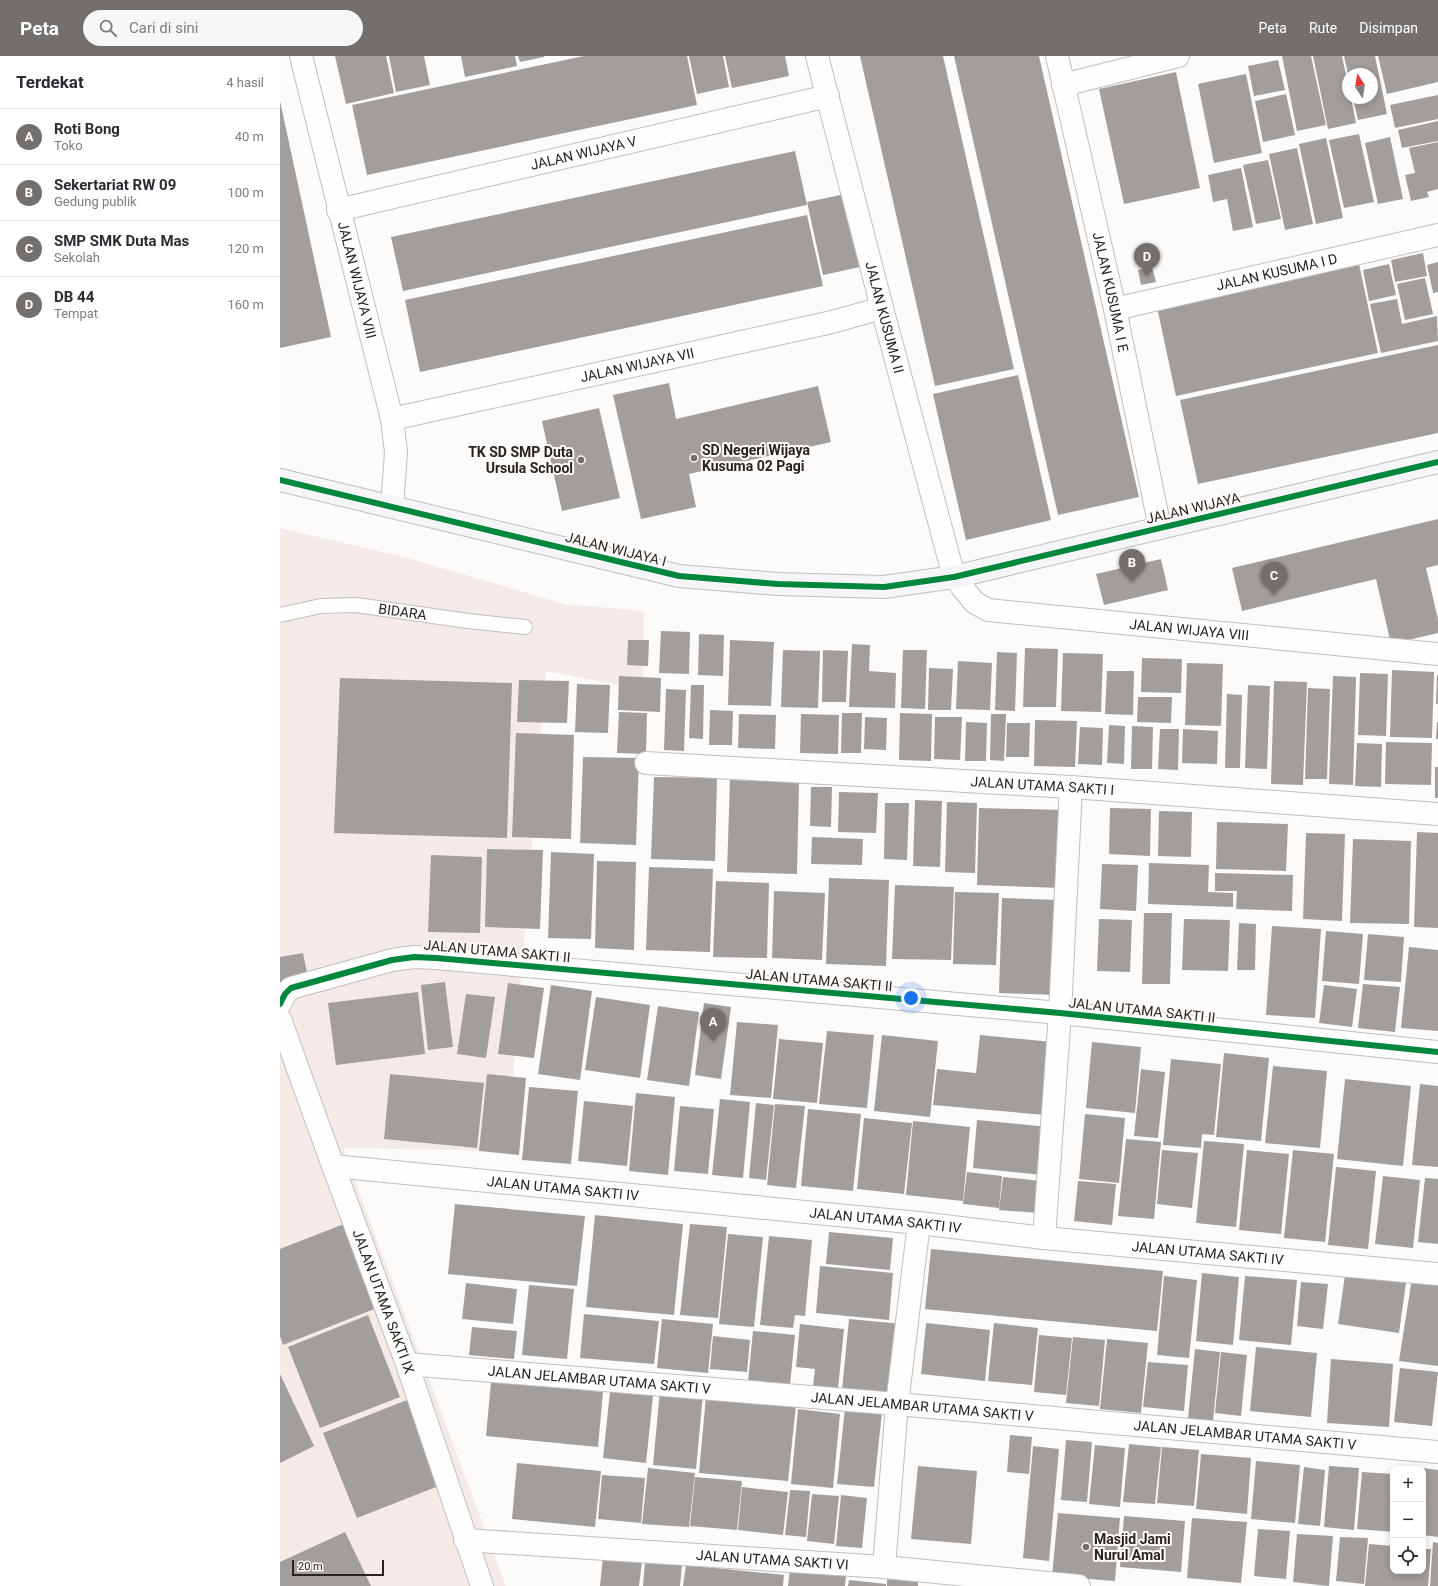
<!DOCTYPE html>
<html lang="id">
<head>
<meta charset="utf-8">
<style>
	body { margin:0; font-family:Roboto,sans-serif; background:#f7f7f7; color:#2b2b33 }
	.controls { position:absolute; right:12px; bottom:12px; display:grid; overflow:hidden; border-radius:8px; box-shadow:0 2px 10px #0003 }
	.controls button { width:36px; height:36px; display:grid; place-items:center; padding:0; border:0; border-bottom:1px solid #e1e1e2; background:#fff; color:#2b2b33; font:20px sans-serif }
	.compass { position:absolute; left:1062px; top:12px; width:36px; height:36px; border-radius:50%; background:#fff; box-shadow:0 2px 10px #0003; rotate:348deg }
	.scale { position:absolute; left:12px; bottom:10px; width:92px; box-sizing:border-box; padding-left:4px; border:2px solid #282320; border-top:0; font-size:11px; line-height:14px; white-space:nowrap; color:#282320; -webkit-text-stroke:3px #fefbf9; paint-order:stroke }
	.you { position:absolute; left:631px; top:942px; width:14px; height:14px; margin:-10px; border:3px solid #fff; border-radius:50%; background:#1a73e8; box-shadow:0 0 0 6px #1a73e833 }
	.badge { display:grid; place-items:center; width:26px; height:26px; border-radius:50%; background:#736f6c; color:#fff; font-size:13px; font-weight:700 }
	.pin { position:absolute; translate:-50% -33px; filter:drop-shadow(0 1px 2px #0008) }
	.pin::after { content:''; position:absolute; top:21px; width:14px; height:12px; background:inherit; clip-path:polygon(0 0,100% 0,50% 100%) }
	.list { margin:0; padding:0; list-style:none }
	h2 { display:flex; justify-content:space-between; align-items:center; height:52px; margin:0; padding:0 16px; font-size:17px }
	h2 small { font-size:13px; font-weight:400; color:#7c7c81 }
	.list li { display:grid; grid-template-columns:26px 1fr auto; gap:12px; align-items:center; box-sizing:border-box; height:56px; padding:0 16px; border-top:1px solid #e1e1e2 }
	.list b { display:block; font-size:15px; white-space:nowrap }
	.list p { margin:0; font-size:13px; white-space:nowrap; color:#7c7c81 }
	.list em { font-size:13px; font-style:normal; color:#7c7c81 }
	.icon { flex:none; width:22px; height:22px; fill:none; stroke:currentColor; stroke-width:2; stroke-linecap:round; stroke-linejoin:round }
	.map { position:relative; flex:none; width:1158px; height:1530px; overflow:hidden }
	header { display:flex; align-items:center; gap:24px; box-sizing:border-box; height:56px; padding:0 20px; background:#736f6c; color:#fff }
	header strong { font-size:19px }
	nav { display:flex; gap:22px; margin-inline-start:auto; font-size:14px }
	.search { width:280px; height:36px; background:#f7f7f7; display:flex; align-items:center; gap:10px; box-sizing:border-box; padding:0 14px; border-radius:22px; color:#7c7c81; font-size:15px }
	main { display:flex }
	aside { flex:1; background:#fff }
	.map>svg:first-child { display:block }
	.commercial { fill:#f4ebe9 }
	.building { fill:#a19e9b }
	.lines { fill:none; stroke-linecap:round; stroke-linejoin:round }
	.lane-casing { stroke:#c1bebc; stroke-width:16 }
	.street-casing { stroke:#c1bebc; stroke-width:24 }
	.secondary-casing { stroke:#c1bebc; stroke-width:24 }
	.lane { stroke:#fffefe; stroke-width:14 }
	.street { stroke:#fffefe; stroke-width:22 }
	.secondary { stroke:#f5f4f7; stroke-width:22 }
	.cycleway-casing { stroke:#fefbf9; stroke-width:8 }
	.cycleway { stroke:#00873e; stroke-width:6 }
	.poi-dot { fill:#736f6c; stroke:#fefbf9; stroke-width:1.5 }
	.labels { text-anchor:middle; stroke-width:4; stroke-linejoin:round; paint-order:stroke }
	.street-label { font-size:14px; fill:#282320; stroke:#fefbf9 }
	.poi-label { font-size:14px; font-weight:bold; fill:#282320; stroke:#fefbf9; text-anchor:start }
</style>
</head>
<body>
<header>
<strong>Peta</strong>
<div class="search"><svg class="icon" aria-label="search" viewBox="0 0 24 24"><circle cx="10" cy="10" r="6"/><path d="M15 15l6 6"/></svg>Cari di sini</div>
<nav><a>Peta</a><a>Rute</a><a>Disimpan</a></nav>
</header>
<main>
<aside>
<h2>Terdekat<small>4 hasil</small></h2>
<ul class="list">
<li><span class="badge">A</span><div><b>Roti Bong</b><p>Toko</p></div><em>40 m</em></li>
<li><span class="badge">B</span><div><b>Sekertariat RW 09</b><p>Gedung publik</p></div><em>100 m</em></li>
<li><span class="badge">C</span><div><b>SMP SMK Duta Mas</b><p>Sekolah</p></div><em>120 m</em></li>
<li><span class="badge">D</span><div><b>DB 44</b><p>Tempat</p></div><em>160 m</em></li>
</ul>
</aside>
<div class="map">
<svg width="1158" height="1530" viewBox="0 0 1158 1530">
	<rect width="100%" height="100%" fill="#fdfbfa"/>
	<!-- commercial -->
	<path class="commercial" d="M0,472L128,502L284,548L364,555L363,634L266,615L227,1095L63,1092L226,1530H0Z"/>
	<!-- building -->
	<path class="building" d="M55,0H106L114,37L66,48Z
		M109,0H144L150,29L116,36Z
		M181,0H235L237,10L185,21Z
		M238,0H264V1L240,6Z
		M304,0H407L417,49L87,119L72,49Z
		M409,0H443L449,31L417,38Z
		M445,0H505L509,20L452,32Z
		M580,0H663L734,313L655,330Z
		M674,0H759L859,441L778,459Z
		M1002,0H1031L1046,69L1017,75Z
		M1033,0H1062L1068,28V42H1071L1076,67L1048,73Z
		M1064,0H1095L1107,58L1078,64L1073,42H1092V18H1068Z
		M1098,0H1158V26L1107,38Z
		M998,4L1005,34L974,40L968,10Z
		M896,16L920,132L844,148L819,33Z
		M966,18L982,97L934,107L918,28Z
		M1006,38L1015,79L983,86L975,45Z
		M1158,39V63L1115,72L1110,49Z
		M0,45L51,281L0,292Z
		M1158,65V85L1122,92L1118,74Z
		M1079,78L1094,146L1064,152L1049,84Z
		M1110,81L1123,143L1098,148L1085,87Z
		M1046,82L1063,162L1036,168L1019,88Z
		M1158,86V133L1147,136L1149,141L1131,145L1125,119L1135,117L1129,92Z
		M1017,92L1033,168L1005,174L989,98Z
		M515,95L527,149L123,235L111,181Z
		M988,104L1001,163L976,168L963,109Z
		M961,112L973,171L953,175L947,143L933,146L928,119Z
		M565,138L580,211L543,219L527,146Z
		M527,159L543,230L140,316L125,244Z
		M1143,197L1147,220L1115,226L1111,204Z
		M1158,206V236L1153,237L1147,209Z
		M1079,208L1098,297L896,340L877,251Z
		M1109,208L1116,239L1089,245L1083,214Z
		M872,211L876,226L861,229L858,214Z
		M1145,222L1153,258L1125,264L1117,228Z
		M1117,243L1122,268L1157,260L1158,285L1101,297L1090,248Z
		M1158,289V377L918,428L900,344Z
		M738,319L771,464L686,484L653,338Z
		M389,327L396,363L538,330L551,386L409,418L416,451L361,463L333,339Z
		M319,352L340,442L282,455L262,365Z
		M1158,463V509L1146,512L1158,563V577L1111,588L1096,523L962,555L952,512Z
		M881,503L888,534L824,549L816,518Z
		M381,575L410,576L409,618L379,617Z
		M419,578L444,579L443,620L418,619Z
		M348,584H369L368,610L347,609Z
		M450,584L494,586L491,650L448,649Z
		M572,588L590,589L589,615L616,617L615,652L569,651Z
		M745,592L778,593L776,651H743Z
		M503,594L540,595L538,652L501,651Z
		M543,594L568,595L566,646H542Z
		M623,594H647L645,653L621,652Z
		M717,596L737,597L735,655L715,654Z
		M783,597L823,598L821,656L781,655Z
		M862,602L902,603L901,637L861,636Z
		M678,605L712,607L710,654L676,653Z
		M907,607L943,608L941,670L905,669Z
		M649,612L673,613L671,654H648Z
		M1112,614L1154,616L1152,682L1110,681Z
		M827,615H854L853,659L825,658Z
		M1080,617L1108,618L1106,680L1078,679Z
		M1157,619H1158V648H1156Z
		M339,620L381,622L380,656L338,654Z
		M1053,620L1076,621L1073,729L1049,728Z
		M60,622L232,627L227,782L54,777Z
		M239,624L289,625L287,667L237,666Z
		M994,625L1027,626L1023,729L991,728Z
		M297,628L330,629L328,677L295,676Z
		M411,629H424L423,683L409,682Z
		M968,629L990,630L987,713L965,712Z
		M1028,632L1050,633L1047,723H1025Z
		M386,633L406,634L404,695L384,694Z
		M947,638L962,639L960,712H945Z
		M858,641H892L891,667L857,666Z
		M430,654L453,655L452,689H429Z
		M339,656L367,657L366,698L337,697Z
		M562,657H582L581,697H561Z
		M620,657L652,658L651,705L619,704Z
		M459,658L496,659L495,693L458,692Z
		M521,658L559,659L558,698L520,697Z
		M711,658H726L724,705L710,704Z
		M585,661L607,662L606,694L584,693Z
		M655,661H682L680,704L654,703Z
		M755,664L797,665L795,711L754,710Z
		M686,666L707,667L706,705H685Z
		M1157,666H1158V683H1156Z
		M727,667H750L749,701H726Z
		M829,669L845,670L844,708L827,707Z
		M852,670L873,671L872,713H851Z
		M800,671L823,672L822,709L798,708Z
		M880,673H899L898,714L878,713Z
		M903,673L938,675L937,708L902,707Z
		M236,677L294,679L291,783L232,781Z
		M1106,686L1152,687L1151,729L1105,728Z
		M1077,687L1102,688L1101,731L1075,730Z
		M303,701L359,702L356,789L300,787Z
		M1155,711H1158V742H1155Z
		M374,721L437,722L435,805L371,803Z
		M450,724L519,726L517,818L447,816Z
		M531,731H552L551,771L530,770Z
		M559,736L598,737L596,777L558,776Z
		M635,744L662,745L660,811L633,810Z
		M667,746L697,747L695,817L665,816Z
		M605,747H629L627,804L604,803Z
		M699,752L785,754L782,832L697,829Z
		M830,752L871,753L870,800L829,798Z
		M879,755L912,756L911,801L878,800Z
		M937,766L1008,768L1006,815L936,813Z
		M1137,776L1158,777V872L1134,871Z
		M1026,777L1065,778L1062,865L1023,863Z
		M532,781L583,783L582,809L531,808Z
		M1073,783L1131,785L1129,868L1070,867Z
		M207,793L263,794L260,873L205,871Z
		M271,796L314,798L311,883L268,882Z
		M151,799L202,801L200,877L148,876Z
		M317,805L356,806L354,894L315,892Z
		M869,807L929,809L928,836L953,837V851L868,848Z
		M822,808L858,809L856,855L820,853Z
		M369,811L433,813L430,896L366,894Z
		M935,817L1013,819L1012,855L956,853L957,835H935Z
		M549,822L609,824L606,910L546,908Z
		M436,825L489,827L487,902L433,901Z
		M615,829L674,831L671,904L612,903Z
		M494,835L545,837L542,904L492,902Z
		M675,836L719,837L716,909L673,908Z
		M722,842L779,844L776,939L719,937Z
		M864,857H892L890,928H862Z
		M819,863L852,864L850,916L817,915Z
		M904,863L950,864L948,915L902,914Z
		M959,867L976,868L975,914H957Z
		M992,870L1041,873L1035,962L986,959Z
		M1046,875L1083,878L1079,928L1042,925Z
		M1088,878L1124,881L1121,926L1084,924Z
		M1129,891L1158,894V975L1121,972Z
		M23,897L28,922L0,928V901Z
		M165,926L173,991L148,994L141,929Z
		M228,927L264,932L254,1002L218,998Z
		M1083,928L1120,931L1115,976L1078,972Z
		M271,929L312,935L300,1024L258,1018Z
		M1044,929L1077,933L1072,971L1039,967Z
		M138,936L145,998L56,1009L48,947Z
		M186,938L215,941L206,1002L177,998Z
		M316,941L370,949L360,1022L305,1014Z
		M424,947L451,951L441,1023L415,1019Z
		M378,950L419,956L409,1030L367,1024Z
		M457,966L498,969L491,1042L450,1039Z
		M547,975L594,979L587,1052L539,1048Z
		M602,979L658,985L650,1061L594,1055Z
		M700,979L773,986L765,1059L653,1049L657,1013L696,1017Z
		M499,983L543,987L537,1047L493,1043Z
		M812,986L861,991L855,1057L806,1052Z
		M944,997L989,1002L981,1085L936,1081Z
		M891,1003L941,1008L934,1079L922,1078L921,1092L883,1089Z
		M993,1010L1047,1015L1040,1092L985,1087Z
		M861,1013L885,1016L878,1082L854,1080Z
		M110,1018L204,1027L197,1092L104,1083Z
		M207,1018L246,1022L239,1099L199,1095Z
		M1065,1023L1131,1030L1123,1110L1057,1103Z
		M1140,1028L1158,1030V1111L1132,1109Z
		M249,1031L298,1035L291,1108L242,1104Z
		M356,1037L395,1041L388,1119L349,1115Z
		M440,1043L470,1046L463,1122L432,1119Z
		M304,1045L353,1050L347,1110L298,1105Z
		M476,1047L494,1049L486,1124L469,1122Z
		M495,1048L525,1050L516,1132L487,1129Z
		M400,1050L434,1053L428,1118L394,1115Z
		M528,1053L581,1058L573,1135L521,1130Z
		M805,1058L845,1062L839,1127L799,1123Z
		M584,1062L632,1067L624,1138L577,1133Z
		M697,1064L768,1071L763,1119L693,1112Z
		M633,1065L690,1071L683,1145L626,1139Z
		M846,1083L881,1086L874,1163L838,1160Z
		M924,1085L964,1088L956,1171L916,1167Z
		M882,1094L918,1097L912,1152L877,1148Z
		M967,1094L1009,1098L1001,1178L959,1174Z
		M1013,1094L1054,1098L1045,1186L1004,1182Z
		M1056,1111L1096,1115L1088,1193L1048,1189Z
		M687,1116L722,1120L719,1152L683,1148Z
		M1103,1120L1140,1124L1133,1192L1095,1188Z
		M723,1121L761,1125L758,1157L719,1154Z
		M1145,1122L1158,1123V1188L1138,1186Z
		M798,1125L836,1128L832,1169L794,1165Z
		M175,1148L305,1160L297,1230L168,1218Z
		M315,1159L403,1168L394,1259L306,1251Z
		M69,1166L102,1250L3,1289L0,1280V1193Z
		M410,1168L447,1171L438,1262L400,1259Z
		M549,1176L613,1182L610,1214L546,1208Z
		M448,1178L483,1181L474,1271L439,1268Z
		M489,1180L532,1184L525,1260L515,1259L513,1272L480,1269Z
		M651,1193L883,1215L877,1275L645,1253Z
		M540,1210L613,1217L609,1264L536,1257Z
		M922,1217L959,1221L953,1289L916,1285Z
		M1065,1219L1126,1227L1119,1277L1058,1268Z
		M884,1220L917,1224L909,1302L877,1299Z
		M965,1220L1017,1224L1011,1289L959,1284Z
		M1132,1222L1158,1226V1310L1119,1305Z
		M1021,1226L1048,1228L1043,1273L1017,1270Z
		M186,1227L237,1233L233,1268L182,1263Z
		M249,1229L294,1233L287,1303L242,1299Z
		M304,1258L379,1265L374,1308L300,1302Z
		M88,1259L120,1341L40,1372L8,1291Z
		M382,1263L433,1268L428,1317L377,1312Z
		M569,1263L622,1268L613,1337L562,1334Z
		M646,1267L710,1274L705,1325L641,1318Z
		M714,1267L758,1272L752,1329L708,1325Z
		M520,1268L564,1273L558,1333L533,1330L535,1313L516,1311Z
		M192,1271L237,1275L234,1303L189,1299Z
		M473,1275L515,1279L510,1329L468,1326Z
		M759,1279L792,1282L786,1339L754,1336Z
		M433,1280L470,1284L467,1316L430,1313Z
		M793,1281L825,1284L819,1350L786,1347Z
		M827,1283L868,1287L861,1357L820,1353Z
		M976,1291L1037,1297L1031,1361L970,1355Z
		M915,1293L940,1296L933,1365L908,1362Z
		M941,1296L967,1299L961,1360L935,1357Z
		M1051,1303L1113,1308L1109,1371L1047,1367Z
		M868,1306L908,1309L904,1355L863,1351Z
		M1120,1312L1158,1316L1152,1370L1114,1366Z
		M0,1318L34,1390L0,1407Z
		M211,1326L323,1336L318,1391L206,1380Z
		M380,1334L423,1338L416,1413L373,1409Z
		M330,1336L373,1340L366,1407L323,1402Z
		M426,1340L516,1349L508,1425L419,1417Z
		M127,1344L161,1429L77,1462L43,1377Z
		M565,1352L602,1356L594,1431L557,1428Z
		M518,1353L560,1358L553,1432L511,1428Z
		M730,1379L752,1381L749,1418L727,1416Z
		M786,1384L812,1386L807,1446L781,1444Z
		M849,1388L881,1391L875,1448L843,1446Z
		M815,1389L845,1392L840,1451L809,1448Z
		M753,1390L779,1393L769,1505L743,1502Z
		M882,1391L919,1394L914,1450L877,1447Z
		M921,1398L971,1402L967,1458L916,1453Z
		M976,1405L1020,1409L1015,1467L971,1463Z
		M237,1407L321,1415L315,1471L232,1463Z
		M638,1410L697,1415L691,1488L631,1483Z
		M1049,1410L1079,1412L1074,1474L1044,1471Z
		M1024,1411L1045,1414L1040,1470L1018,1468Z
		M368,1412L396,1415L394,1437L396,1415L415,1417L409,1471L362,1468Z
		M1143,1412L1158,1414V1481L1143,1479Z
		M1082,1416L1113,1418V1476L1077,1473Z
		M322,1419L365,1422L361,1467L318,1463Z
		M415,1421L462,1425L457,1474L410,1470Z
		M462,1431L508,1436L503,1479L458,1474Z
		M510,1434L530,1435L526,1481L505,1479Z
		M532,1438L559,1440L554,1488L527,1485Z
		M561,1439L587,1442L582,1492L556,1490Z
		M778,1457L840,1462L835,1525L772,1520Z
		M844,1460L905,1465L901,1516L840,1511Z
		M912,1462L967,1466L961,1527L907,1522Z
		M978,1473L1010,1475L1006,1523L974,1520Z
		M65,1476L91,1530H0V1506Z
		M1017,1478L1053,1480L1049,1530L1013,1526Z
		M1060,1481L1088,1482L1084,1528L1056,1525Z
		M1153,1486L1158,1487V1530H1150Z
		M1089,1488L1113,1490V1515H1143V1493H1151L1148,1530H1085Z
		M323,1501L362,1505L359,1530H320Z
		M365,1506L402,1509L400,1530H363Z
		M406,1509L504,1519L503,1530H403Z
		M510,1514L566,1519L565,1530H508Z
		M607,1523L638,1526V1530H607Z
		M569,1524L606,1528V1530H568Z"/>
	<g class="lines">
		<!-- lane casing -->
		<g class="lane-casing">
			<g id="lane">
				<path id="s1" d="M0,559L41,550L76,549L188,565L245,571"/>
			</g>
		</g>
		<!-- street casing -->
		<g class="street-casing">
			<g id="street">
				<path id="s2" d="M21,0L112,363L116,396L112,451"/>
				<path id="s3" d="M537,0L602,252L674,521L694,546L708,554L1158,598"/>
				<path id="s4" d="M777,0L835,253L880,472"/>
				<path d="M783,29L898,0"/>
				<path id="s5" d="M58,154L548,40"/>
				<path id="s6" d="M835,253L1158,179"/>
				<path id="s7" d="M112,363L552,266L602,252"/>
				<path id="s8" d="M366,707L791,731L1158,758"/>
				<path d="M0,948L5,938L11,932L112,904L134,901L156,902L780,957L1158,996"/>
				<path id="s9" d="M0,963L53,1110L127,1308L202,1530"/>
				<path id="s10" d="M53,1110L639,1167L764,1182L1158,1218"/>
				<path d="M764,1182L780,957L791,731"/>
				<path id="s11" d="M127,1308L617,1348L1158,1396"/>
				<path id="s12" d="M185,1484L604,1511L799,1530"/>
				<path d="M604,1511L617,1348L639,1167"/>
			</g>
		</g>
		<!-- secondary casing -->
		<g class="secondary-casing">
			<path id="secondary" d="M0,424L399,520L498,528L604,531L674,521L1158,406"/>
		</g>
		<!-- lane -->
		<use href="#lane" class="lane"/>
		<!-- street -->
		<use href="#street" class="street"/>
		<!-- secondary -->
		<use href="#secondary" class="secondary"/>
		<!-- cycleway casing -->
		<g class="cycleway-casing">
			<path id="cycleway" d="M0,424L399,520L498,528L604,531L674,521L1158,406
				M0,948L5,938L11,932L112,904L134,901L156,902L780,957L1158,996"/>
		</g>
		<!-- cycleway -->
		<use href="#cycleway" class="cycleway"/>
	</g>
	<!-- markers -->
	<g class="poi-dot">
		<circle cx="414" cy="402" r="4"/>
		<circle cx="301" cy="404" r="4"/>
		<circle cx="806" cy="1491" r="4"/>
	</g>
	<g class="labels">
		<!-- street labels -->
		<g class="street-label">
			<text dy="5" stroke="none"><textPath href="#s5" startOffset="252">JALAN WIJAYA V</textPath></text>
			<text dy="5" stroke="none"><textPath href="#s6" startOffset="166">JALAN KUSUMA I D</textPath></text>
			<text dy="5" stroke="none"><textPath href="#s2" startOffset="231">JALAN WIJAYA VIII</textPath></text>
			<text dy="5" stroke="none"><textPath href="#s4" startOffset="242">JALAN KUSUMA I E</textPath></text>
			<text dy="5" stroke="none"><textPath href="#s3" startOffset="270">JALAN KUSUMA II</textPath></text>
			<text dy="5" stroke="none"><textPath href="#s7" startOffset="251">JALAN WIJAYA VII</textPath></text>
			<text transform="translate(913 452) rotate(-13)" y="5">JALAN WIJAYA</text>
			<text transform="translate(336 493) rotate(14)" y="5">JALAN WIJAYA I</text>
			<text dy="5" stroke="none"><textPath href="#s1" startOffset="124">BIDARA</textPath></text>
			<text dy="5" stroke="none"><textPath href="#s3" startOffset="789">JALAN WIJAYA VIII</textPath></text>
			<text dy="5" stroke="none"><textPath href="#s8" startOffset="397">JALAN UTAMA SAKTI I</textPath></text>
			<text transform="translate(217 895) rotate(5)" y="5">JALAN UTAMA SAKTI II</text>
			<text transform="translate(539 924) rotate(5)" y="5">JALAN UTAMA SAKTI II</text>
			<text transform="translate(862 954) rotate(6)" y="5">JALAN UTAMA SAKTI II</text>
			<text dy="5" stroke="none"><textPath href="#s10" startOffset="231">JALAN UTAMA SAKTI IV</textPath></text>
			<text dy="5" stroke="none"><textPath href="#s10" startOffset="555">JALAN UTAMA SAKTI IV</textPath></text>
			<text dy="5" stroke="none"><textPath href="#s10" startOffset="879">JALAN UTAMA SAKTI IV</textPath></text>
			<text dy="5" stroke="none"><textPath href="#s9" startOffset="301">JALAN UTAMA SAKTI IX</textPath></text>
			<text dy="5" stroke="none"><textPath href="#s11" startOffset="193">JALAN JELAMBAR UTAMA SAKTI V</textPath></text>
			<text dy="5" stroke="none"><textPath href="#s11" startOffset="517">JALAN JELAMBAR UTAMA SAKTI V</textPath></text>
			<text dy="5" stroke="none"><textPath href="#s11" startOffset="841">JALAN JELAMBAR UTAMA SAKTI V</textPath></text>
			<text dy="5" stroke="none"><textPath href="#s12" startOffset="308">JALAN UTAMA SAKTI VI</textPath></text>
		</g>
		<!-- poi labels -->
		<g class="poi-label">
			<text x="422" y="399">SD Negeri Wijaya<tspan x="422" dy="16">Kusuma 02 Pagi</tspan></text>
			<text x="293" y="401" text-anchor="end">TK SD SMP Duta<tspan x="293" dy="16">Ursula School</tspan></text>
			<text x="814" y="1488">Masjid Jami<tspan x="814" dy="16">Nurul Amal</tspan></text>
		</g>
	</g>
</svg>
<div class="controls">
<button>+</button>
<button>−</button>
<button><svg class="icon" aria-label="locate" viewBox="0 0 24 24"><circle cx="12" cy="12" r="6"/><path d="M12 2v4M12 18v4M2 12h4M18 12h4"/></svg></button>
</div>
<svg class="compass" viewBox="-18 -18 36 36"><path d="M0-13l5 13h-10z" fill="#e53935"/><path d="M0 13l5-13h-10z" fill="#7c7c81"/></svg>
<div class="scale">20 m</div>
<div class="you"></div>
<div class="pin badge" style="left:433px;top:985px">A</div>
<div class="pin badge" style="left:852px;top:526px">B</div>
<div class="pin badge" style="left:994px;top:539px">C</div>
<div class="pin badge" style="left:867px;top:220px">D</div>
</div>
</main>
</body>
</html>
